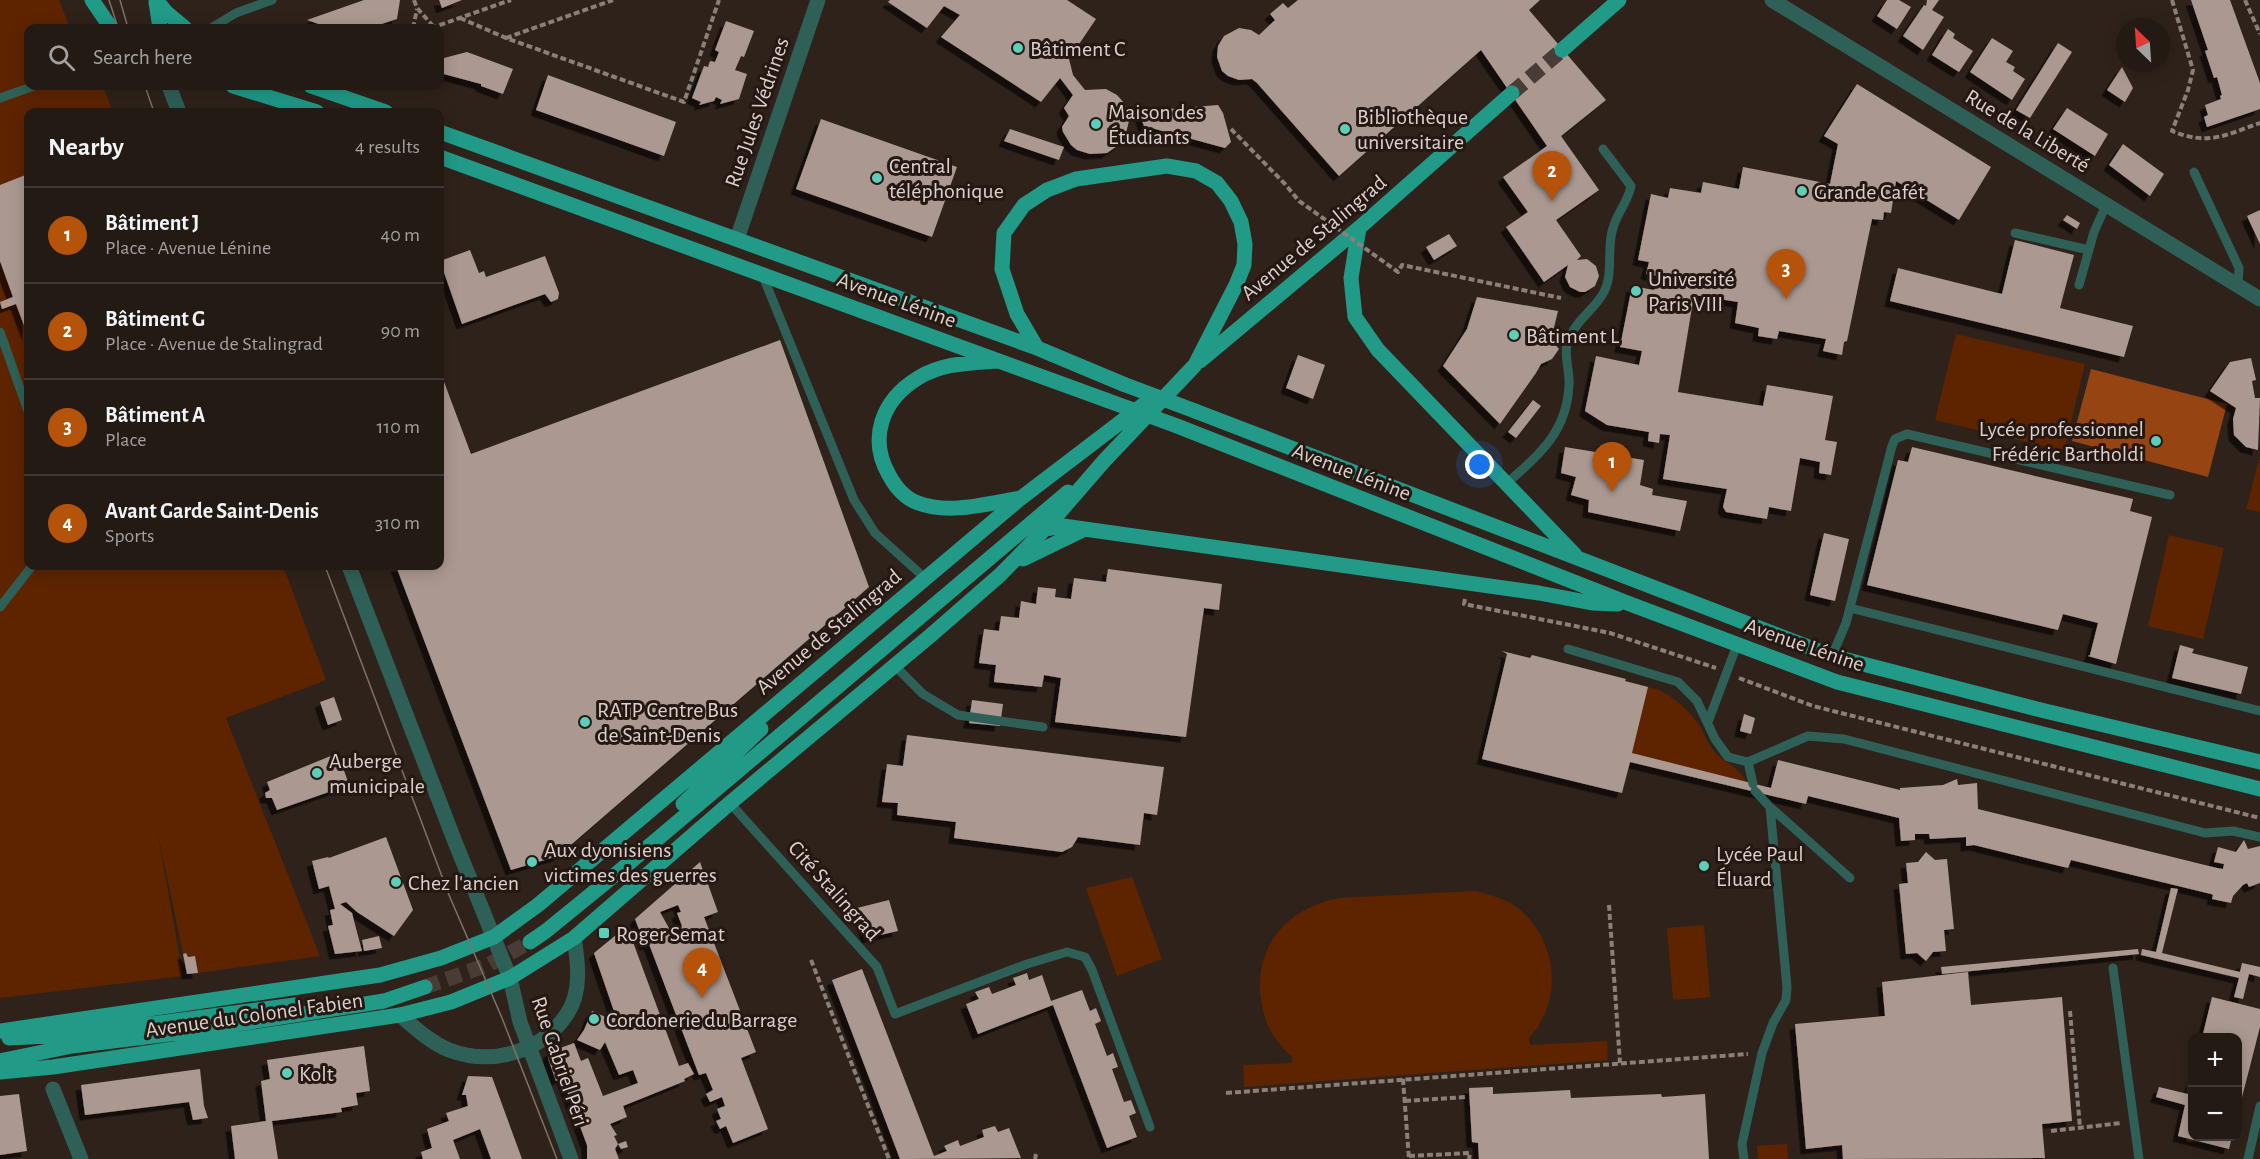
<!DOCTYPE html>
<html lang="en">
<head>
<meta charset="utf-8">
<style>
	body { margin:0; font-family:"Alegreya Sans",sans-serif; background:#2b231d; color:#f1f3f6 }
	.controls { position:absolute; right:18px; bottom:18px; display:grid; overflow:hidden; border-radius:12px; box-shadow:0 3px 15px #0003 }
	.controls button { width:54px; height:54px; display:grid; place-items:center; padding:0; border:0; border-bottom:2px solid #403834; background:#231a14; color:#f1f3f6; font:30px sans-serif }
	.compass { position:absolute; left:2116px; top:18px; width:54px; height:54px; border-radius:50%; background:#231a14; box-shadow:0 3px 15px #0003; rotate:335deg }
	.you { position:absolute; left:1480px; top:465px; width:21px; height:21px; margin:-15px; border:4px solid #fff; border-radius:50%; background:#1a73e8; box-shadow:0 0 0 9px #1a73e833 }
	.badge { display:grid; place-items:center; width:39px; height:39px; border-radius:50%; background:#b45309; color:#fff; font-size:20px; font-weight:700 }
	.pin { position:absolute; translate:-50% -50px; filter:drop-shadow(0 2px 3px #0008) }
	.pin::after { content:''; position:absolute; top:32px; width:21px; height:18px; background:inherit; clip-path:polygon(0 0,100% 0,50% 100%) }
	.list { margin:0; padding:0; list-style:none }
	h2 { display:flex; justify-content:space-between; align-items:center; height:78px; margin:0; padding:0 24px; font-size:26px }
	h2 small { font-size:20px; font-weight:400; color:#a3a1a0 }
	.list li { display:grid; grid-template-columns:39px 1fr auto; gap:18px; align-items:center; box-sizing:border-box; height:96px; padding:0 24px; border-top:2px solid #403834 }
	.list b { display:block; font-size:22px; white-space:nowrap }
	.list p { margin:0; font-size:20px; white-space:nowrap; color:#a3a1a0 }
	.list em { font-size:20px; font-style:normal; color:#a3a1a0 }
	.icon { flex:none; width:33px; height:33px; fill:none; stroke:currentColor; stroke-width:2; stroke-linecap:round; stroke-linejoin:round }
	.map { position:relative; flex:none; width:2260px; height:1159px; overflow:hidden }
	.search { position:absolute; background:#231a14; box-shadow:0 3px 15px #0003; left:24px; top:24px; width:420px; height:66px; display:flex; align-items:center; gap:15px; box-sizing:border-box; padding:0 21px; border-radius:12px; color:#a3a1a0; font-size:22px }
	.panel { position:absolute; background:#231a14; box-shadow:0 3px 15px #0003; left:24px; top:108px; width:420px; height:462px; border-radius:12px }
	.map>svg:first-child { display:block }
	.green { fill:#5e2400 }
	.forest { fill:#954412 }
	.building { fill:#ab9991; fill-rule:evenodd; filter:url(#shadow) }
	.lines { fill:none; stroke-linecap:round; stroke-linejoin:round }
	.primary-tunnel { stroke:#493c36; stroke-width:15; stroke-dasharray:15 8; stroke-linecap:butt }
	.path { stroke:#8a7f79; stroke-width:4; stroke-dasharray:6 3; stroke-linecap:butt }
	.service { stroke:#2f6057; stroke-width:9 }
	.minor { stroke:#2f6057; stroke-width:15 }
	.tertiary { stroke:#2f6057; stroke-width:15 }
	.primary { stroke:#219a88; stroke-width:15 }
	.tram { stroke:#7d726c; stroke-width:1.5 }
	.path-bridge { stroke:#8a7f79; stroke-width:4; stroke-dasharray:6 3; stroke-linecap:butt }
	.primary-bridge { stroke:#219a88; stroke-width:15 }
	.poi-dot { fill:#5cceba; stroke:#251812; stroke-width:2 }
	.labels { text-anchor:middle; stroke-width:6; stroke-linejoin:round; paint-order:stroke }
	.poi-label { font-size:22px; fill:#dad1cc; stroke:#251812; text-anchor:start }
	.street-label { font-size:22px; fill:#dad1cc; stroke:#251812 }
</style>
</head>
<body>
<div class="map">
<svg width="2260" height="1159" viewBox="0 0 2260 1159">
	<defs>
		<filter id="shadow"><feDropShadow dx="-5.5" dy="5.5" stdDeviation="0" flood-color="#0009"/></filter>
	</defs>
	<rect width="100%" height="100%" fill="#2f221b"/>
	<!-- green -->
	<path class="green" d="M0,0H59L70,28H72H28V86H103L113,112H28V566H283L326,680L226,718L320,956L198,973L195,956L188,957L186,953L183,954L157,829L183,976L0,998Z
		M1956,334L2085,364L2064,451L1935,420Z
		M2259,460H2260V512L2246,509Z
		M2169,535L2224,548L2203,639L2148,626Z
		M1648,687C1669,691 1687,708 1699,725C1704,733 1707,742 1713,750C1723,762 1739,767 1746,782L1632,753Z
		M1132,877L1162,959L1117,976L1086,888Z
		M1476,891C1489,895 1504,898 1515,906C1557,937 1565,999 1529,1038L1530,1045L1607,1041L1608,1060L1244,1087L1243,1065L1292,1063V1056C1279,1047 1268,1029 1264,1014C1248,956 1281,908 1340,898Z
		M1704,925L1710,997L1673,1000L1667,928Z
		M1787,1144L1788,1159H1758L1757,1146Z"/>
	<!-- forest -->
	<path class="forest" d="M2091,369L2227,404L2208,477L2072,441Z"/>
	<!-- building -->
	<path class="building" d="M364,0H400L397,19L369,28H330L307,20Z
		M439,0H462L442,8Z
		M890,0H1067L1096,19L1069,59L1073,75L1085,90L1106,89L1117,95L1125,104L1129,121L1125,137L1120,144L1107,153L1090,154L1077,150L1071,145L1063,132L1062,127L1069,116L1064,108L1073,95L1060,78L1041,102L941,37L960,15L944,6L927,28L888,2Z
		M1298,0H1540L1529,10L1606,100L1561,136L1599,190L1556,220L1581,256L1577,260L1587,259L1596,266L1599,276L1595,286L1585,292H1580L1570,287L1565,277L1568,265L1544,282L1506,227L1528,212L1503,177L1547,146L1481,50L1339,176L1257,83L1252,79L1239,80L1228,76L1222,71L1217,57L1218,46L1224,36L1239,28L1251,30L1259,35L1275,20L1270,14L1283,3L1288,8Z
		M1887,0H1899L1911,7L1897,29L1877,16Z
		M1927,0H1939L1932,10L1944,17L1923,50L1903,36L1924,5L1926,6Z
		M2191,0H2230L2260,83V109L2207,127L2204,117L2208,115L2205,105L2221,99L2220,96L2222,95L2217,77L2214,78L2205,51L2208,50Z
		M726,21L754,31L744,57L741,56L735,70L747,74L739,99L720,104L722,100L716,97L714,101L699,105L701,102L692,98L704,66L708,67L710,61L715,62L719,52L715,50Z
		M1948,29L1955,34L1953,38L1973,51L1959,72L1932,55Z
		M1992,38L2013,51L2006,62L2015,67L2013,71L2025,79L2012,100L1970,72Z
		M2058,43L2072,52L2030,118L2016,110Z
		M467,52L513,69L503,94L481,86V84L440,73V59Z
		M2122,67L2133,88L2125,102L2107,90Z
		M548,75L676,122L664,156L536,110Z
		M1857,84L1991,167L1959,220L1896,181L1891,213L1884,212L1883,220L1872,219L1847,341L1844,342L1842,355L1823,351L1826,339L1779,331L1777,339L1758,336L1759,328L1735,323L1738,302L1694,295L1678,392L1763,406L1767,385L1833,396L1825,440L1837,442L1831,475L1819,473L1820,462L1800,458L1791,511L1769,507L1767,519L1726,512L1723,507L1727,489L1663,479L1670,435L1660,434L1659,443L1648,441L1649,432L1607,425L1585,411L1596,356L1639,365L1642,351L1620,347L1632,286L1654,290L1657,276L1646,274L1649,262L1638,260L1651,194L1668,198L1670,188L1701,193L1703,182L1739,189L1743,167L1830,184L1838,144L1824,136Z
		M1218,105L1223,113L1231,142L1225,148L1144,126L1141,118L1144,111Z
		M2067,108L2108,134L2095,156L2053,129Z
		M821,119L957,167L932,237L796,189Z
		M1010,129L1064,147L1059,160L1004,141Z
		M2123,144L2164,174L2150,196L2109,165Z
		M28,174V336L16,304L2,309L0,302L13,297L0,261V185Z
		M2260,210V244L2247,216Z
		M2067,215L2080,223L2077,229L2063,220Z
		M1449,234L1457,246L1434,260L1426,247Z
		M2015,240L2074,255L2060,308L2133,326L2124,357L1890,301L1898,268L2002,294Z
		M470,250L479,273L484,271L486,277L545,256L559,293L558,299L551,302L545,294L462,324L440,261Z
		M1477,297L1558,311L1551,340L1559,349L1552,359L1541,364L1536,373L1500,424L1443,366L1467,329Z
		M780,340L869,587L558,856L511,870L396,566H440V371L471,454Z
		M1298,355L1325,365L1313,399L1286,388Z
		M2251,358L2256,380L2252,381L2255,398H2260L2258,450L2246,447L2234,435L2233,419L2236,408L2210,391L2230,362Z
		M1533,400L1541,406L1516,438L1508,432Z
		M1565,447L1644,460L1640,485L1653,489L1652,495L1687,501L1680,531L1588,512L1589,500L1571,495L1576,477L1561,473Z
		M1912,447L2133,499L2130,511L2152,517L2116,664L2088,656L2090,655L2098,623L2063,614L2058,630L1867,585L1898,460L1908,462Z
		M1824,533L1849,539L1835,601L1810,595Z
		M1108,569L1222,584L1219,610L1204,608L1186,737L1055,722L1061,678L1044,675L1042,687L994,682L996,665L979,663L984,629L999,631L1001,616L1019,618L1021,601L1036,604L1038,587L1056,589L1055,597L1071,599L1074,578L1106,582Z
		M2180,645L2194,649L2192,653L2248,667L2241,694L2172,678Z
		M1502,651L1530,658L1532,655L1626,679L1625,681L1648,687L1632,753L1771,788L1778,760L1900,790V788L1943,785L1957,779L1958,785L1977,783L1978,809L2217,868L2223,869L2224,864L2214,862L2218,847L2236,852L2244,840L2248,849L2260,846V883L2249,887L2247,883L2243,885L2233,896L2231,903L2212,899L2213,895L2211,894L2071,860L2068,868L1974,845L1966,846V837L1930,839L1929,834H1915V840L1901,841L1899,818L1808,796L1806,804L1630,762L1622,793L1482,759L1507,654Z
		M334,697L342,720L328,725L320,702Z
		M972,700L1003,704L1000,726L969,723Z
		M1744,714L1755,718L1751,734L1740,731Z
		M907,735L1164,767L1157,815L1144,813L1140,845L1078,837L1072,847L1062,852L954,838L956,822L897,815L898,803L882,802L887,764L903,766Z
		M338,753L349,785L277,810L272,798H266L265,793L270,790L267,782Z
		M386,837L413,910L394,936L357,912L346,902L340,904L352,913L362,951L335,954L328,926L333,925L330,910L335,909L331,894L329,886L319,889L312,861L328,857L329,858Z
		M1926,852L1935,860L1947,859L1954,929L1944,930L1946,951L1933,952L1926,961L1917,953L1906,954L1899,884L1908,883L1906,863L1918,862Z
		M700,862L718,912L704,917L756,1052L741,1058L768,1129L733,1143L726,1126L720,1129L716,1121L721,1119L717,1109L725,1106L722,1097L710,1102L706,1094L713,1090L706,1073L699,1075L649,944L645,945L635,919ZM678,905L681,912L677,913L682,926L670,930L660,912Z
		M2171,888L2178,889L2162,953L2240,972L2242,963L2260,967V977L2249,974L2243,999L2234,997L2239,978L2141,955L2142,949L2156,952Z
		M889,900L898,931L867,938L857,908Z
		M627,926L679,1066L688,1063L694,1074L684,1079L685,1081L623,1106L627,1117L610,1124L617,1135L614,1136L618,1144L626,1141L628,1147L621,1149L618,1144L615,1149L619,1159H587V1145L562,1078L556,1081L548,1058L549,1052L574,1043L581,1061L588,1058L603,1096L638,1083L633,1070L619,1075L605,1042L600,1050L577,1040L584,1030L592,1011L610,1019L616,1017L594,953Z
		M379,936L382,948L364,951L362,940Z
		M2138,949L2139,954L1942,974L1941,967Z
		M186,953L188,957L195,956L198,973L187,974L183,954Z
		M862,969L934,1156L947,1151L944,1146L958,1140L960,1146L984,1137L982,1130L995,1126L998,1132L1009,1128L1021,1158L900,1159L832,980Z
		M1968,972L1971,1005L2062,997L2072,1121L2042,1124L2045,1158L1843,1159L1842,1145L1806,1149L1795,1024L1885,1016L1882,982Z
		M1027,973L1029,980L1042,975L1051,1001L1082,990L1090,1011L1096,1008L1101,1021L1095,1024L1107,1056L1113,1053L1118,1067L1112,1069L1124,1102L1131,1100L1136,1113L1129,1116L1137,1137L1107,1148L1053,1005L978,1034L966,1004L979,999L975,992L989,987L992,994L1016,985L1013,978Z
		M2212,997L2260,1009V1027L2238,1113V1038H2202Z
		M364,1046L370,1091L356,1093L358,1105L341,1108L342,1112L272,1121L278,1159H235L231,1126L266,1121L261,1081L270,1079L267,1060Z
		M200,1069L204,1106L208,1118L193,1120L189,1102L85,1115L81,1085Z
		M468,1076L492,1077L522,1159H491L480,1129L453,1140L460,1159H423L421,1152L432,1148L427,1129L449,1121L446,1113L468,1106L466,1095H462Z
		M2192,1079V1136L2232,1137L2229,1149L2178,1136L2185,1105L2156,1097L2159,1087L2188,1094Z
		M1493,1087V1094L1570,1090L1571,1098L1661,1094L1662,1097L1705,1094L1709,1159H1479L1478,1143L1472,1142L1469,1088Z
		M19,1094L27,1151L0,1155V1096Z"/>
	<g class="lines">
		<!-- primary-tunnel -->
		<path class="primary-tunnel" d="M1512,93L1562,50
			M425,987L490,964L530,942"/>
		<!-- path -->
		<path class="path" d="M414,0L417,8L434,27
			M2172,0L2193,70L2188,90L2172,131C2209,146 2225,135 2260,123
			M2245,0L2260,34
			M460,18L506,38L684,102L719,0
			M413,28L417,9
			M431,28L511,0
			M506,38L613,0
			M1465,599L1464,604L1610,633L1716,668
			M1739,678L1813,706L2260,818
			M1609,905L1620,1063
			M811,960L889,1159
			M2070,1011L2080,1128
			M1403,1079L1409,1159
			M1226,1093L1748,1054
			M1405,1101L1466,1097
			M2051,1131L2121,1123
			M1409,1156L1470,1153L1469,1159
			M1035,1159L1036,1154"/>
		<!-- service -->
		<path class="service" d="M211,28L236,13L272,0
			M0,98L34,86
			M2194,172L2239,268L2238,285
			M2015,233L2089,250
			M762,274L854,500L875,533L925,578
			M2079,285L2094,232L2106,205
			M0,332L28,411
			M1507,483C1539,455 1567,432 1569,385C1570,372 1564,357 1567,344C1575,319 1594,311 1604,292C1614,272 1606,249 1613,228C1617,213 1628,202 1631,186L1603,149
			M0,607L32,566
			M1850,608L2260,711
			M1568,649L1678,682L1697,701L1715,739L1728,757L1748,762L1808,736L1844,739L2205,833L2233,831L2260,837
			M1832,656L1846,623L1892,446L1895,439L1907,434L2170,495
			M895,666L923,694L958,715L1043,727
			M1708,722L1737,645
			M1748,762L1753,784
			M1755,791L1770,807
			M730,803L877,967L895,1014L1027,964L1067,952L1085,957L1092,970L1150,1127
			M2113,968L2139,1159
			M1744,1159L1742,1144L1762,1053L1773,1023L1786,1000L1787,987L1770,807L1850,878
			M2248,1159L2260,1106"/>
		<!-- minor -->
		<path class="minor" d="M1772,0L2260,299
			M737,239L818,0
			M400,1015C415,1028 430,1042 449,1050C491,1066 541,1053 567,1014C582,992 578,962 574,938
			M53,1089L81,1159"/>
		<!-- tertiary -->
		<path class="tertiary" d="M169,86L179,112
			M349,566L455,842L510,978L520,1022L571,1159"/>
		<!-- primary -->
		<path class="primary" d="M92,0L111,28
			M156,0L167,13L185,28
			M156,2L160,28
			M1562,50L1619,0
			M233,86L317,112
			M311,86L386,112
			M440,132L1037,348L1123,384
			M440,157L1106,400
			M1359,228L1351,278L1355,317L1378,350L1575,555
			M997,361C970,363 942,363 918,378C882,400 868,438 889,475C896,488 904,498 918,503C950,515 989,503 1021,498
			M1200,361L1359,228L1512,93
			M1195,411L1832,656L2045,711L2260,762
			M1177,426L1630,604L1837,682L2260,789
			M1045,529L1063,526L1539,593L1592,603L1618,604
			M1023,559L1085,529
			M683,804L761,729
			M530,942L546,931L616,874L1068,492
			M0,1031L380,975L441,958L494,937L538,905L1021,498L1143,405
			M9,1038L68,1035L295,1005
			M0,1061L72,1046L194,1031L384,1001L425,987
			M0,1072L53,1067L400,1015L451,1002L510,978L574,938L730,803L930,636L1000,575L1046,528L1104,461L1195,365L1236,285L1244,265L1245,244L1241,222L1231,201L1217,183L1196,171L1167,166L1076,179L1047,190L1024,205L1004,233L1002,269L1017,314L1037,348"/>
		<!-- tram -->
		<path class="tram" d="M109,0L118,28
			M120,0L128,28
			M145,86L154,112
			M325,566L449,895L502,1018L557,1159"/>
		<!-- path-bridge -->
		<path class="path-bridge" d="M1231,129L1285,184L1299,201L1398,272L1402,265L1561,298"/>
		<!-- primary-bridge -->
		<path class="primary-bridge" d="M1123,384L1195,411
			M1106,400L1177,426"/>
	</g>
	<!-- markers -->
	<g class="poi-dot">
		<circle cx="1018" cy="48" r="6"/>
		<circle cx="1096" cy="124" r="6"/>
		<circle cx="1345" cy="129" r="6"/>
		<circle cx="877" cy="178" r="6"/>
		<circle cx="1802" cy="191" r="6"/>
		<circle cx="1636" cy="291" r="6"/>
		<circle cx="1514" cy="335" r="6"/>
		<circle cx="2156" cy="441" r="6"/>
		<circle cx="585" cy="722" r="6"/>
		<circle cx="317" cy="773" r="6"/>
		<circle cx="532" cy="862" r="6"/>
		<circle cx="1704" cy="866" r="6"/>
		<circle cx="396" cy="882" r="6"/>
		<rect x="598" y="927" width="12" height="12" rx="3"/>
		<circle cx="594" cy="1019" r="6"/>
		<circle cx="287" cy="1073" r="6"/>
	</g>
	<g class="labels">
		<!-- poi labels -->
		<g class="poi-label">
			<text x="1030" y="56">Bâtiment C</text>
			<text x="1108" y="119">Maison des<tspan x="1108" dy="25">Étudiants</tspan></text>
			<text x="1357" y="124">Bibliothèque<tspan x="1357" dy="25">universitaire</tspan></text>
			<text x="889" y="173">Central<tspan x="889" dy="25">téléphonique</tspan></text>
			<text x="1814" y="199">Grande Cafét</text>
			<text x="1648" y="286">Université<tspan x="1648" dy="25">Paris VIII</tspan></text>
			<text x="1526" y="343">Bâtiment L</text>
			<text x="2144" y="436" text-anchor="end">Lycée professionnel<tspan x="2144" dy="25">Frédéric Bartholdi</tspan></text>
			<text x="597" y="717">RATP Centre Bus<tspan x="597" dy="25">de Saint-Denis</tspan></text>
			<text x="329" y="768">Auberge<tspan x="329" dy="25">municipale</tspan></text>
			<text x="544" y="857">Aux dyonisiens<tspan x="544" dy="25">victimes des guerres</tspan></text>
			<text x="1716" y="861">Lycée Paul<tspan x="1716" dy="25">Éluard</tspan></text>
			<text x="408" y="890">Chez l'ancien</text>
			<text x="616" y="941">Roger Semat</text>
			<text x="606" y="1027">Cordonerie du Barrage</text>
			<text x="299" y="1081">Kolt</text>
		</g>
		<!-- street labels -->
		<g class="street-label">
			<text transform="translate(756 112) rotate(-71)" y="8">Rue Jules Védrines</text>
			<text transform="translate(2028 130) rotate(31)" y="8">Rue de la Liberté</text>
			<text transform="translate(1313 237) rotate(-40)" y="8">Avenue de Stalingrad</text>
			<text transform="translate(897 299) rotate(20)" y="8">Avenue Lénine</text>
			<text transform="translate(1352 471) rotate(21)" y="8">Avenue Lénine</text>
			<text transform="translate(828 631) rotate(-40)" y="8">Avenue de Stalingrad</text>
			<text transform="translate(1805 644) rotate(19)" y="8">Avenue Lénine</text>
			<text transform="translate(835 890) rotate(48)" y="8">Cité Stalingrad</text>
			<text transform="translate(254 1014) rotate(-8)" y="8">Avenue du Colonel Fabien</text>
			<text transform="translate(561 1061) rotate(71)" y="8">Rue Gabriel Péri</text>
		</g>
	</g>
</svg>
<div class="controls">
<button>+</button>
<button>−</button>
</div>
<svg class="compass" viewBox="-18 -18 36 36"><path d="M0-13l5 13h-10z" fill="#e53935"/><path d="M0 13l5-13h-10z" fill="#a3a1a0"/></svg>
<div class="you"></div>
<div class="pin badge" style="left:1612px;top:492px">1</div>
<div class="pin badge" style="left:1552px;top:201px">2</div>
<div class="pin badge" style="left:1786px;top:299px">3</div>
<div class="pin badge" style="left:702px;top:998px">4</div>
<div class="search"><svg class="icon" aria-label="search" viewBox="0 0 24 24"><circle cx="10" cy="10" r="6"/><path d="M15 15l6 6"/></svg>Search here</div>
<section class="panel">
<h2>Nearby<small>4 results</small></h2>
<ul class="list">
<li><span class="badge">1</span><div><b>Bâtiment J</b><p>Place · Avenue Lénine</p></div><em>40 m</em></li>
<li><span class="badge">2</span><div><b>Bâtiment G</b><p>Place · Avenue de Stalingrad</p></div><em>90 m</em></li>
<li><span class="badge">3</span><div><b>Bâtiment A</b><p>Place</p></div><em>110 m</em></li>
<li><span class="badge">4</span><div><b>Avant Garde Saint-Denis</b><p>Sports</p></div><em>310 m</em></li>
</ul>
</section>
</div>
</body>
</html>
